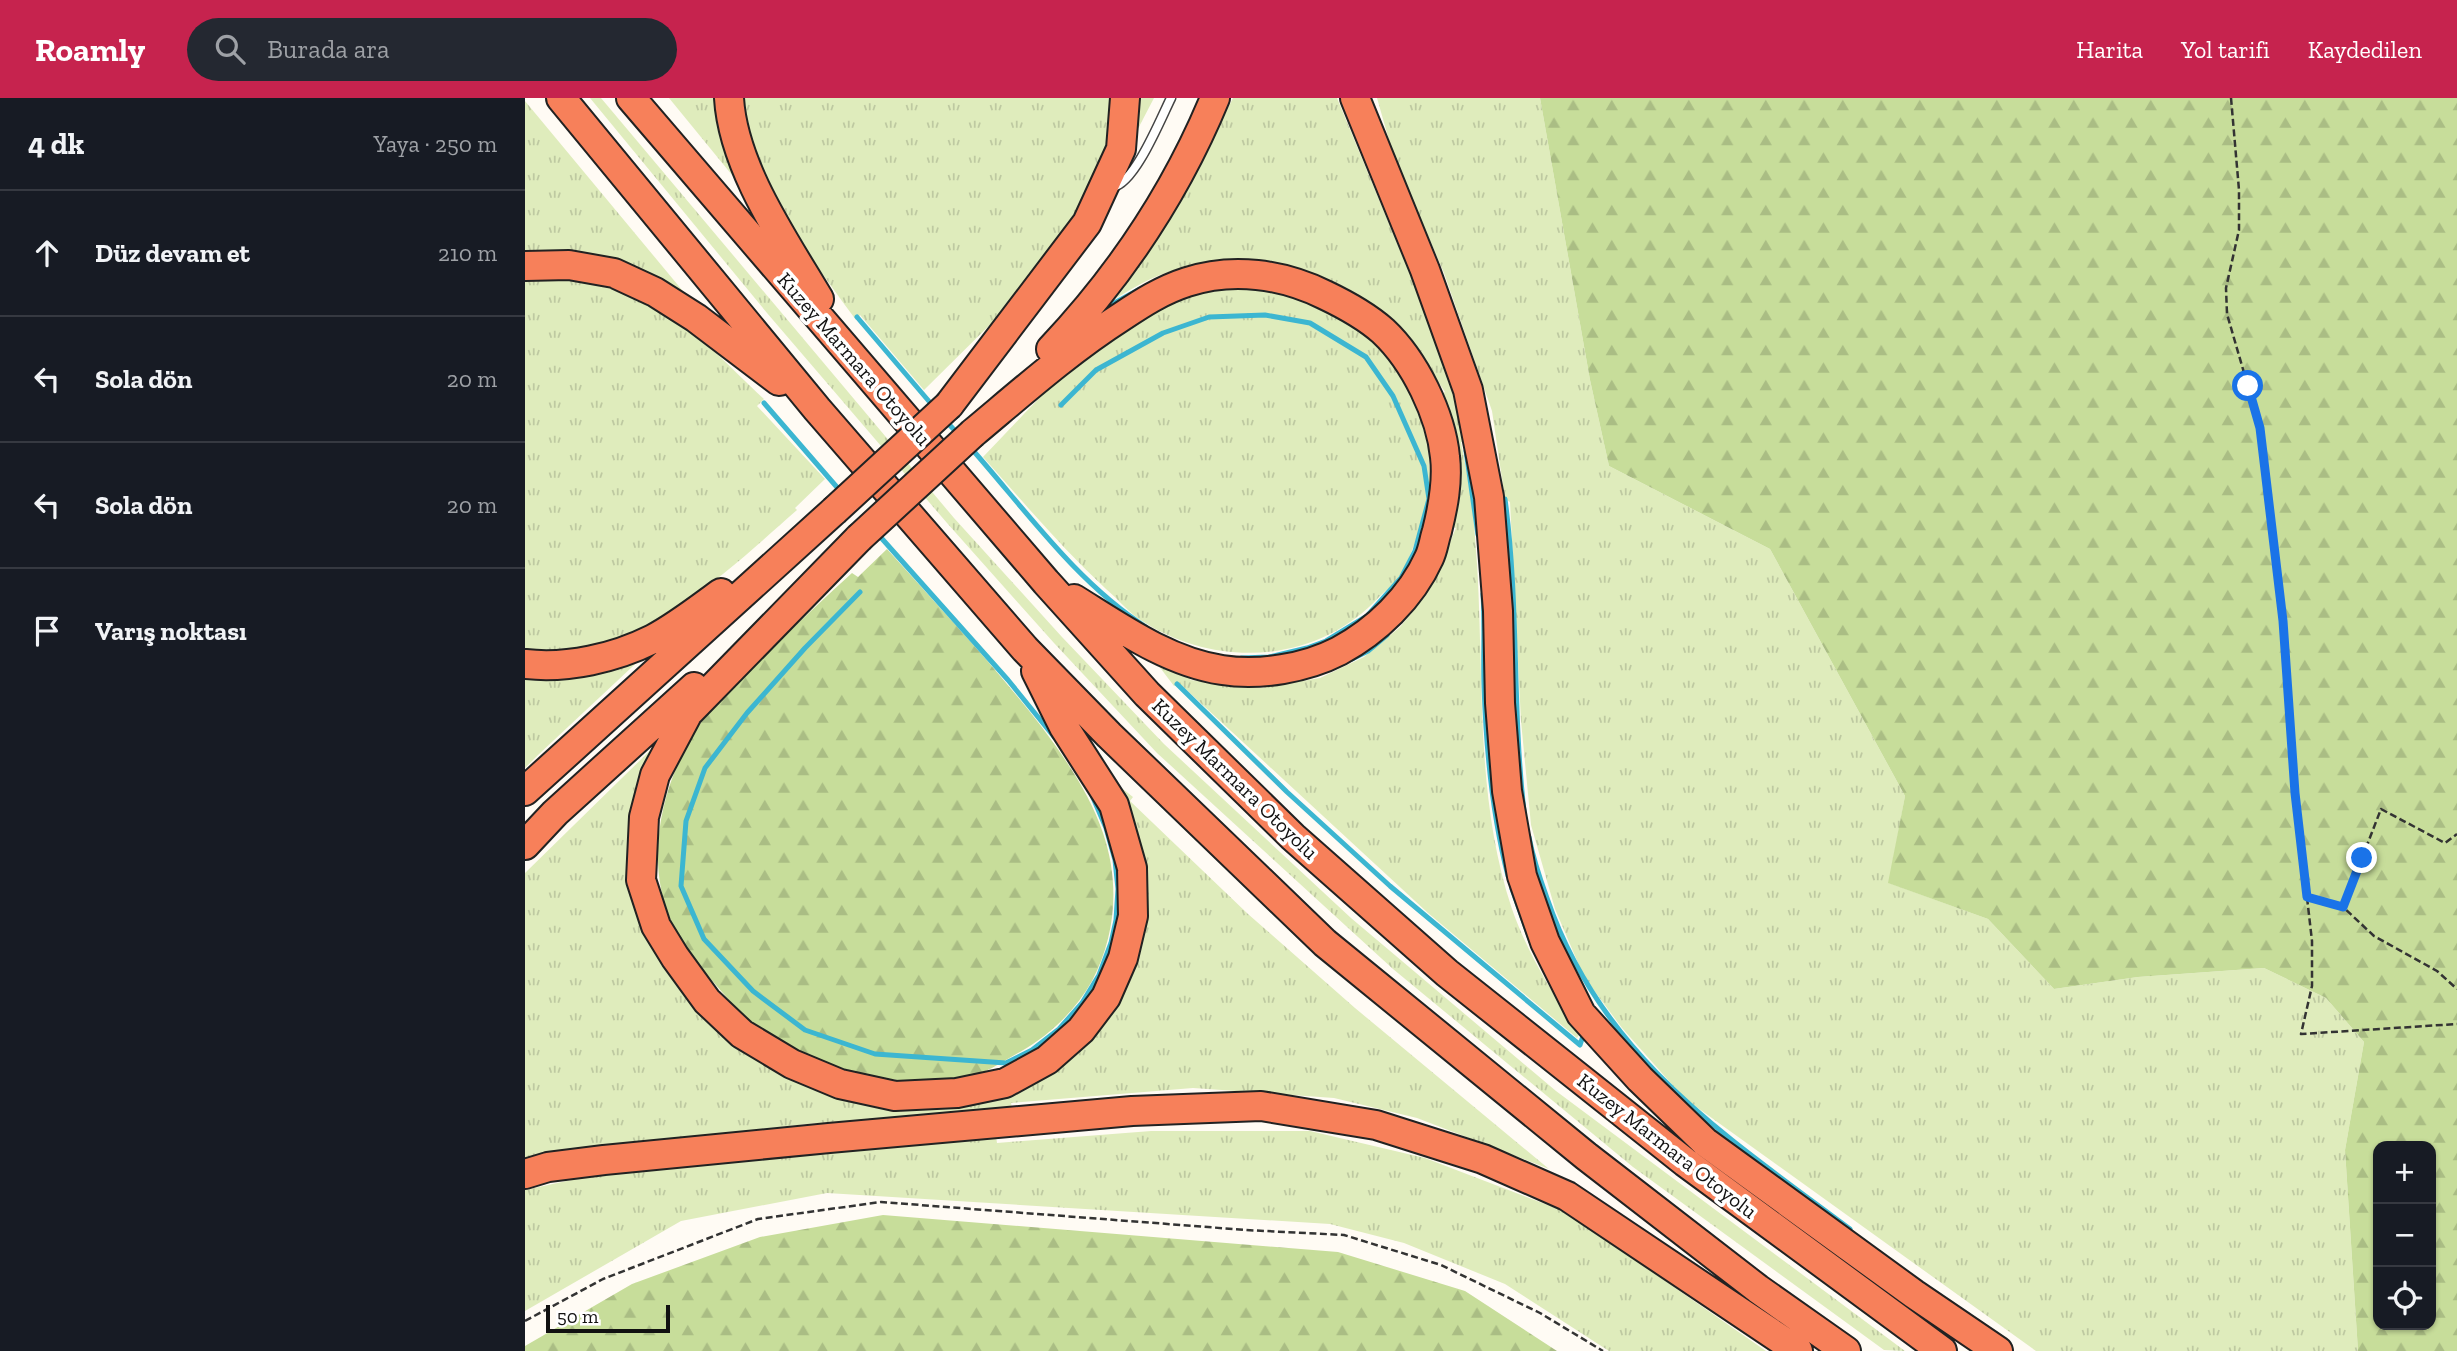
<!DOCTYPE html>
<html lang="tr">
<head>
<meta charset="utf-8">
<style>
	body { margin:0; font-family:"Zilla Slab",serif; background:#242831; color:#f1f3f6 }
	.controls { position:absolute; right:21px; bottom:21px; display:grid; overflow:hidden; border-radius:14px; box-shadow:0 2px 5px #0004 }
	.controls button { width:63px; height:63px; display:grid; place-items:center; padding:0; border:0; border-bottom:2px solid #363941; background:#171b24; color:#f1f3f6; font:35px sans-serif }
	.scale { position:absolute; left:21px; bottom:18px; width:124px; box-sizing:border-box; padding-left:7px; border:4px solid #111; border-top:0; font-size:19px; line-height:24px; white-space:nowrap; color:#111; -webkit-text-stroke:5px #fff; paint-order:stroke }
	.stop { position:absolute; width:21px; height:21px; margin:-16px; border:5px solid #1a73e8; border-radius:50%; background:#fff }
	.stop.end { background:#1a73e8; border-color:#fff; box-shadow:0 2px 7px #0008 }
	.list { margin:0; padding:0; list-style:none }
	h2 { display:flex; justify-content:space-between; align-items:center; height:91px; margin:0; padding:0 28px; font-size:30px }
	h2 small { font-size:23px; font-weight:400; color:#9ea1a6 }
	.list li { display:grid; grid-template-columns:46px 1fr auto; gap:21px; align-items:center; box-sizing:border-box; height:126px; padding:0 28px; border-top:2px solid #363941 }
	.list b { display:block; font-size:26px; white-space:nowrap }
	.list em { font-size:23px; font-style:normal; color:#9ea1a6 }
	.icon { flex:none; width:38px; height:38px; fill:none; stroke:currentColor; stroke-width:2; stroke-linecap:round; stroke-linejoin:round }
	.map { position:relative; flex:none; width:1932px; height:1253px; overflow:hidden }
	header { display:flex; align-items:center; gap:42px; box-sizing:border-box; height:98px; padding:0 35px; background:#c6234e; color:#fff }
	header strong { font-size:33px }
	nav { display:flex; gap:38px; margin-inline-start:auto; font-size:24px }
	.search { width:490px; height:63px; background:#242831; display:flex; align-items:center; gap:18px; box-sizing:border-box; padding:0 24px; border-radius:38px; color:#9ea1a6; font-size:26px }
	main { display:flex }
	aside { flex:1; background:#171b24 }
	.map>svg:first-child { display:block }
	.grass { fill:url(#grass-tufts) }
	.forest { fill:url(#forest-firs); fill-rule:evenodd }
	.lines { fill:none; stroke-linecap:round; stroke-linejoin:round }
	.stream { stroke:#3cb6d1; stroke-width:5 }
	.service-casing { stroke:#444; stroke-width:11 }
	.motorway-casing { stroke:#222; stroke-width:32 }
	.path { stroke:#333; stroke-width:2.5; stroke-dasharray:7 3.5; stroke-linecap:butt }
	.service { stroke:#fff; stroke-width:8 }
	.motorway { stroke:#f7805a; stroke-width:28 }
	.motorway-bridge-casing { stroke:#222; stroke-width:32; stroke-linecap:butt }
	.motorway-bridge { stroke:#f7805a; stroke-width:28 }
	.route { stroke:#1a73e8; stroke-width:9 }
	.labels { text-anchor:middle; stroke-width:7; stroke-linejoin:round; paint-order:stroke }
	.street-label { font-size:21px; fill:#111; stroke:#fff }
</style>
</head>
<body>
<header>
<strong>Roamly</strong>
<div class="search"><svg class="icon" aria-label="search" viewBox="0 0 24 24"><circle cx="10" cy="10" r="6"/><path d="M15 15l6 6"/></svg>Burada ara</div>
<nav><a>Harita</a><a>Yol tarifi</a><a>Kaydedilen</a></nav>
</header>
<main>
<aside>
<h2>4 dk<small>Yaya · 250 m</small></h2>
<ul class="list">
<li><svg class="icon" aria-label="ahead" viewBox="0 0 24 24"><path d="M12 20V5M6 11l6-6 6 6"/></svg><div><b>Düz devam et</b></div><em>210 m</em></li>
<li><svg class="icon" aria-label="left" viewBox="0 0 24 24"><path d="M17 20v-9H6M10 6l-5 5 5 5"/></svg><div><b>Sola dön</b></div><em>20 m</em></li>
<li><svg class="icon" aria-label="left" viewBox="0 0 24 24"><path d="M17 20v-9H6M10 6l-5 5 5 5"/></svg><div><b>Sola dön</b></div><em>20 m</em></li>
<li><svg class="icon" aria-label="arrive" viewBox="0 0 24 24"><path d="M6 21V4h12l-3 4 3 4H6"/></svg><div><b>Varış noktası</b></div></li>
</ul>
</aside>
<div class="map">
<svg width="1932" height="1253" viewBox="0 0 1932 1253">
	<defs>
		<pattern id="grass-tufts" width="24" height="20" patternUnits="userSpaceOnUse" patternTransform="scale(1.75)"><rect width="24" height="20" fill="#dfecbc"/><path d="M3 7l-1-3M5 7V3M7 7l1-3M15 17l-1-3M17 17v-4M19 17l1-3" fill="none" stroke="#bec9a1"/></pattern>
		<pattern id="forest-firs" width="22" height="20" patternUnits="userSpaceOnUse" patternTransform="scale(1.75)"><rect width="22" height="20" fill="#c7dd9a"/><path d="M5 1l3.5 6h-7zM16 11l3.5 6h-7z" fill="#aabd84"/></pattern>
	</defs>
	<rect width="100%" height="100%" fill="#fffbf4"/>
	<!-- grass -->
	<path class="grass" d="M65,0H76L429,420L537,539L639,646L826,820L1031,993L1380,1253L1359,1252L1108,1069L868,871L632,655L529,545L422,425L242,215Z
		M144,0H195L216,88Z
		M218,0H590L586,41L552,127L496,196L399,292L335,217L331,222C291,167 240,103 222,37C219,26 219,12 218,0Z
		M609,0H629L604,48Z
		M708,0H812L911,239L943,344H936C942,376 948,407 950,439C961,563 947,691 987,811C1003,857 1029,897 1054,937L1052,940L903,815L654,585L649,588L630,563L668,577L665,582L735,590L795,580L839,559L875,529L902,496L931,430L925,428L916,297L920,294C900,264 881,234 853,211C793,163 708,151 635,177C619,183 603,193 588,202L624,154L658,99Z
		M852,0H1015L1065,282L1084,368L1245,451L1380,698L1364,785L1463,821L1529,891L1613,879L1739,870L1801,900L1839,944L1820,1052L1833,1253H1511L1159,1000L1097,930L1059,879L1030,811L1006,727L996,623L985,404L980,401L967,313L919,175L868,56Z
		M0,3L167,204L0,157Z
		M41,179C70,185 97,192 124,205C168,227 203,268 239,301L232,308L300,381L270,410L272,412C216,461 139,535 64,550C45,554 20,553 0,551V182Z
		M716,190L760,194L810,215L850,243L886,287L903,348L907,401H902C895,428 889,456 873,480C868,487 860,493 854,499C792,566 692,571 617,523C604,515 593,501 581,491C537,450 498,404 458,359C513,302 569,237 642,203C666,192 691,191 716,190Z
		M122,555L13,657L0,670V576Z
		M146,632L110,715L141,869L322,1000L525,975L556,950L581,919L605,883L620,835L623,803L621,768L611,727L604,729L589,684L608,699L605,703L723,816L830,910L1024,1071L892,1020L809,1000L668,990L486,1005L487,1012L282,1026L37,1055L0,1064V775Z
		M626,1033H785L900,1060L1041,1114L1241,1253H1084L980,1186L879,1145L805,1126L302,1095L156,1123L0,1213V1092L60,1079L471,1038L472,1045Z"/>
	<!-- forest -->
	<path class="forest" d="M1015,0H1932V1253H1833L1820,1052L1839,944L1801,900L1739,870L1613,879L1529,891L1463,821L1363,785L1380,698L1245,451L1084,368L1065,282ZM1906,1048V1227H1853V1048Z
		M362,451C414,509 468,566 516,628C540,660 565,696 578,735C595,785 591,837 567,883C550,913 525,937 495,954C480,962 467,972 450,977C387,994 301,975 247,940C222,924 203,901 184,879C162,853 142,825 136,791C125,734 144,671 176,624C196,594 226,570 252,545C277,522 301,498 327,475L333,479Z
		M358,1117L813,1154L940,1193L1032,1253H0V1248L107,1186L235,1139Z"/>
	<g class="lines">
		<!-- stream -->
		<path class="stream" d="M584,208L615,191
			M332,219L408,308
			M239,305L317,395
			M536,307L571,272L638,235L684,219L740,217L785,225L841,259L868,298L899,368L904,401L890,453L876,480L842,518L801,543L782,550L744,559L716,560
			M419,321L434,337
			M445,349C500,411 551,484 621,529
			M941,353L953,437
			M980,401C994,505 987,609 999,713
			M351,434L483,582L530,640
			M335,494L280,550L222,615L180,670L161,723L156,788L179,841L228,893L280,932L350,956L481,965L507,952L534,931L557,905L574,877L586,845L591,822L593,791L590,762L581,730L566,695
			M958,496C960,526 958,557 959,587C961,651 967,716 983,778
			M827,561L843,553L862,537
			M652,586L762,694L865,788L1055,947L1058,938L1056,935
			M1004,739C1008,760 1015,781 1022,800C1076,958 1198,1036 1325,1131
			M987,791L1006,844"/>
		<!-- service casing -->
		<g class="service-casing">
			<path id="service" d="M588,89C610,85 636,20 646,0"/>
		</g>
		<!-- motorway casing -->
		<g class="motorway-casing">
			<path id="motorway" d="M36,0L292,311L500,551L584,637L800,845L1061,1058L1233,1191L1321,1253
				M106,0L521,484L622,596L768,739L922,875L1160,1064L1417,1253
				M204,0C208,69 259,142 294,201
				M830,0L900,172L943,292L964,399L973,513L975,605L982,693L997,778L1020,844L1056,916L1115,981L1180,1044L1389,1196L1473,1253
				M0,168L44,167L89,175L130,194L171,220L254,283
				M526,251C595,178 652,92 690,0
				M424,307L562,125L596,51L600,0
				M448,335C496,295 543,253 596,219C617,205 637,192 662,184C708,169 757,176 800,197C821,207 841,218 858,233C890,263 916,317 920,359C923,384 918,409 912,433C909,442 908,452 904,460C886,500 851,533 814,553C781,570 735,578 697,572C643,564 594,529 549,501
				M334,440L163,615L130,677L119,719L116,782L131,828L150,859L182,903L217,936L267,966L315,986L370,998L432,995L480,985L522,962L556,932L581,899L598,860L608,818L607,770L589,707L539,629L511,573
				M0,566C42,571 90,560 128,541C151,529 174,511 196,495
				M0,693L309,413
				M0,747L30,715L169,589
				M0,1076L23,1069L79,1062L304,1040L607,1013L736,1008L851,1027L958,1061L1042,1098L1273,1253"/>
		</g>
		<!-- path -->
		<path class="path" d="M1706,0L1714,92V132L1701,190L1702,216L1735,330L1758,523L1770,695L1787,843V888L1776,936L1932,926
			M1782,799L1818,809L1849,838L1912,873L1932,891
			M1818,809L1856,711L1920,745L1932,736
			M0,1223L78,1181L233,1121L356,1104L721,1132L819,1137L916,1167L1015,1215L1078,1253"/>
		<!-- service -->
		<use href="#service" class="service"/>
		<!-- motorway -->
		<use href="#motorway" class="motorway"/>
		<!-- motorway-bridge casing -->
		<g class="motorway-bridge-casing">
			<path id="motorway-bridge" d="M309,413L424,307
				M334,440L448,335"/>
		</g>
		<!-- motorway-bridge -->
		<use href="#motorway-bridge" class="motorway-bridge"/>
	</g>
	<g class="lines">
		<!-- route -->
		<path class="route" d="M1723,288L1735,330L1758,523L1770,695L1782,799L1818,809L1837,760"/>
	</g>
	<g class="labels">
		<!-- street labels -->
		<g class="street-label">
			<text transform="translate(329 261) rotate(49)" y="7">Kuzey Marmara Otoyolu</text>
			<text transform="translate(710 681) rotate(44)" y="7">Kuzey Marmara Otoyolu</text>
			<text transform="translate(1142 1048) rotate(38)" y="7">Kuzey Marmara Otoyolu</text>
		</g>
	</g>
</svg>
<div class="controls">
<button>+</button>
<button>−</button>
<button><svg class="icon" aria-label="locate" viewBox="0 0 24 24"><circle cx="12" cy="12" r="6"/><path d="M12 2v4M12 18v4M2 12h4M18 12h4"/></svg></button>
</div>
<div class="scale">50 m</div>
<div class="stop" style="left:1723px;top:288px"></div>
<div class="stop end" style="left:1837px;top:760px"></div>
</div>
</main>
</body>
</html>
